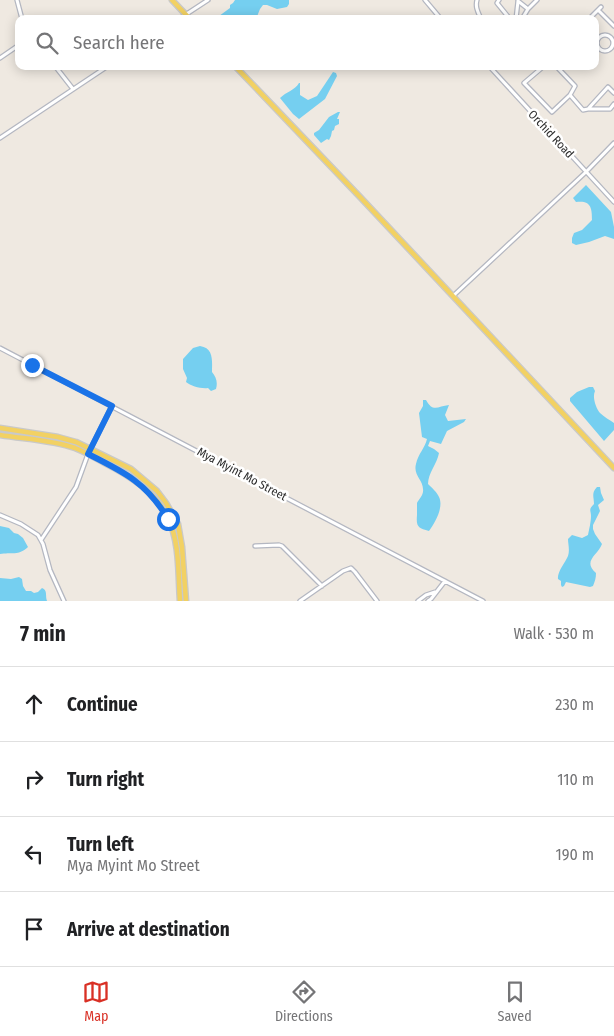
<!DOCTYPE html>
<html lang="en">
<head>
<meta charset="utf-8">
<style>
	body { margin:0; font-family:"Fira Sans Condensed",sans-serif; background:#f2f2f2; color:#202124 }
	.stop { position:absolute; width:15px; height:15px; margin:-11px; border:4px solid #1a73e8; border-radius:50%; background:#fff }
	.stop.end { background:#1a73e8; border-color:#fff; box-shadow:0 1px 5px #0008 }
	.list { margin:0; padding:0; list-style:none }
	h2 { display:flex; justify-content:space-between; align-items:center; height:65px; margin:0; padding:0 20px; font-size:21px }
	h2 small { font-size:16px; font-weight:400; color:#757577 }
	.list li { display:grid; grid-template-columns:32px 1fr auto; gap:15px; align-items:center; box-sizing:border-box; height:75px; padding:0 20px; border-top:1px solid #e0e0e0 }
	.list b { display:block; font-size:19px; white-space:nowrap }
	.list p { margin:0; font-size:16px; white-space:nowrap; color:#757577 }
	.list em { font-size:16px; font-style:normal; color:#757577 }
	.icon { flex:none; width:28px; height:28px; fill:none; stroke:currentColor; stroke-width:2; stroke-linecap:round; stroke-linejoin:round }
	.map { position:relative; flex:none; width:614px; height:601px; overflow:hidden }
	.search { position:absolute; background:#fff; box-shadow:0 2px 12px #0003; left:15px; right:15px; top:15px; height:55px; display:flex; align-items:center; gap:12px; box-sizing:border-box; padding:0 18px; border-radius:10px; color:#757577; font-size:19px }
	.sheet { height:365px; background:#fff }
	nav { display:flex; justify-content:space-around; align-items:center; box-sizing:border-box; height:70px; border-top:1px solid #e0e0e0; background:#fff; font-size:14px; color:#757577 }
	nav a { display:grid; justify-items:center; gap:2px }
	nav .on { color:#d93025 }
	.map>svg:first-child { display:block }
	.water { fill:#75cff0 }
	.lines { fill:none; stroke-linecap:round; stroke-linejoin:round }
	.minor-casing { stroke:#b4b7c1; stroke-width:5.5 }
	.major-casing { stroke:#c9c9c9; stroke-width:7 }
	.minor { stroke:#fff; stroke-width:3 }
	.major { stroke:#f2d163; stroke-width:4.5 }
	.route { stroke:#1a73e8; stroke-width:6 }
	.labels { text-anchor:middle; stroke-width:5; stroke-linejoin:round; paint-order:stroke }
	.street-label { font-size:12px; fill:#2e2e2e; stroke:#fff }
</style>
</head>
<body>
<div class="map">
<svg width="614" height="601" viewBox="0 0 614 601">
	<rect width="100%" height="100%" fill="#efe9e1"/>
	<!-- water -->
	<path class="water" d="M235,0H289V4L287,7L277,9L267,5H263L260,9L256,19H215L230,8V5L233,3Z
		M333,72L336,73L337,76L325,99L299,119L293,114L280,98C286,92 295,90 299,83H300V95L308,100L317,96Z
		M338,112H340L337,119H339V124L335,126L334,130L332,131L331,136L329,140L327,139L321,143L314,135V133L319,130L329,117Z
		M586,185L611,212L614,227V239L605,236L589,242L576,245L572,243V238L574,233L582,230L592,220C592,208 591,200 576,202L573,198Z
		M200,346C214,348 212,361 212,372C216,377 218,382 216,389L211,391L208,388C201,389 191,386 186,382L187,378L183,369V359L193,348Z
		M589,387H593L595,391C592,397 596,408 600,413C604,417 610,420 614,423V430L604,441L570,401V398L577,392Z
		M423,400H426C433,413 438,406 449,405L445,415L448,421L466,419L464,422L447,431L441,444L430,441L428,446L434,449L439,453C437,464 428,473 428,484C432,488 437,492 439,497C444,507 435,523 429,531C418,528 416,527 417,515C417,512 417,507 417,503C419,499 424,495 423,489C423,480 413,475 416,464C418,454 425,448 427,439L422,437L419,413L423,406Z
		M597,487H600L601,493L604,500L598,505L600,511L593,525V529L595,534L602,544C598,555 582,561 596,573C596,578 595,581 593,586L590,587L566,582L564,586L562,587L561,585V581L558,579C557,572 565,563 568,556C570,550 568,544 568,539L572,535L582,538L588,535C589,530 591,522 591,516C591,510 588,510 594,504C594,497 591,493 597,487Z
		M0,526L9,528L14,533L18,534L23,538L28,547C19,556 11,552 0,554Z
		M19,577L22,579L23,586L26,591H31L34,593L38,592L42,588C48,590 45,596 47,601H0V578L11,579Z"/>
	<g class="lines">
		<!-- minor casing -->
		<g class="minor-casing">
			<path id="minor" d="M17,0L22,19
				M425,0L441,19
				M477,0C475,7 478,12 481,19
				M499,0L497,3L510,19
				M518,1L528,9L522,19
				M528,9L537,0
				M598,10L614,26
				M179,19L208,0
				M516,19L518,1
				M589,19L601,7
				M597 43a8 8 0 1 1 16 0a8 8 0 1 1-16 0Z
				M0,58L19,45
				M55,66L73,89
				M489,66L614,202
				M544,66L524,83L552,112L570,95L583,110L588,109L608,87L614,93
				M556,66L575,86L570,95
				M589,109H610L614,104
				M0,138L108,66
				M453,296L586,172L614,143
				M0,348L483,601
				M0,515L21,524L38,535L43,544L50,570L64,601
				M41,540L76,487L88,454L112,406
				M255,546L279,545L282,546L322,586
				M300,601L343,571L351,568L355,572L377,601
				M418,601L426,595L435,592
				M428,601L431,599L445,581"/>
		</g>
		<!-- major casing -->
		<g class="major-casing">
			<path id="major" d="M172,0L190,19
				M235,66L361,198L614,468
				M0,428L58,437L76,442L131,469L157,491L166,503L178,524L182,547L186,601
				M0,435C25,439 52,440 75,448C85,452 94,457 103,462C129,475 155,491 168,518C180,543 178,574 180,601"/>
		</g>
		<!-- minor -->
		<use href="#minor" class="minor"/>
		<!-- major -->
		<use href="#major" class="major"/>
	</g>
	<g class="lines">
		<!-- route -->
		<path class="route" d="M32,365L112,406L88,454C124,472 147,483 168,519"/>
	</g>
	<g class="labels">
		<!-- street labels -->
		<g class="street-label">
			<text transform="translate(551 134) rotate(47)" y="4">Orchid Road</text>
			<text transform="translate(242 474) rotate(28)" y="4">Mya Myint Mo Street</text>
		</g>
	</g>
</svg>
<div class="stop" style="left:168px;top:519px"></div>
<div class="stop end" style="left:32px;top:365px"></div>
<div class="search"><svg class="icon" aria-label="search" viewBox="0 0 24 24"><circle cx="10" cy="10" r="6"/><path d="M15 15l6 6"/></svg>Search here</div>
</div>
<section class="sheet">
<h2>7 min<small>Walk · 530 m</small></h2>
<ul class="list">
<li><svg class="icon" aria-label="ahead" viewBox="0 0 24 24"><path d="M12 20V5M6 11l6-6 6 6"/></svg><div><b>Continue</b></div><em>230 m</em></li>
<li><svg class="icon" aria-label="right" viewBox="0 0 24 24"><path d="M7 20v-9h11M14 6l5 5-5 5"/></svg><div><b>Turn right</b></div><em>110 m</em></li>
<li><svg class="icon" aria-label="left" viewBox="0 0 24 24"><path d="M17 20v-9H6M10 6l-5 5 5 5"/></svg><div><b>Turn left</b><p>Mya Myint Mo Street</p></div><em>190 m</em></li>
<li><svg class="icon" aria-label="arrive" viewBox="0 0 24 24"><path d="M6 21V4h12l-3 4 3 4H6"/></svg><div><b>Arrive at destination</b></div></li>
</ul>
</section>
<nav>
<a class="on"><svg class="icon" aria-label="map" viewBox="0 0 24 24"><path d="M3 6l6-2 6 2 6-2v14l-6 2-6-2-6 2zM9 4v14M15 6v14"/></svg>Map</a>
<a><svg class="icon" aria-label="directions" viewBox="0 0 24 24"><path d="M12 3l9 9-9 9-9-9zM9 14v-3h6M13 9l2 2-2 2"/></svg>Directions</a>
<a><svg class="icon" aria-label="saved" viewBox="0 0 24 24"><path d="M7 4h10v16l-5-4-5 4z"/></svg>Saved</a>
</nav>
</body>
</html>
